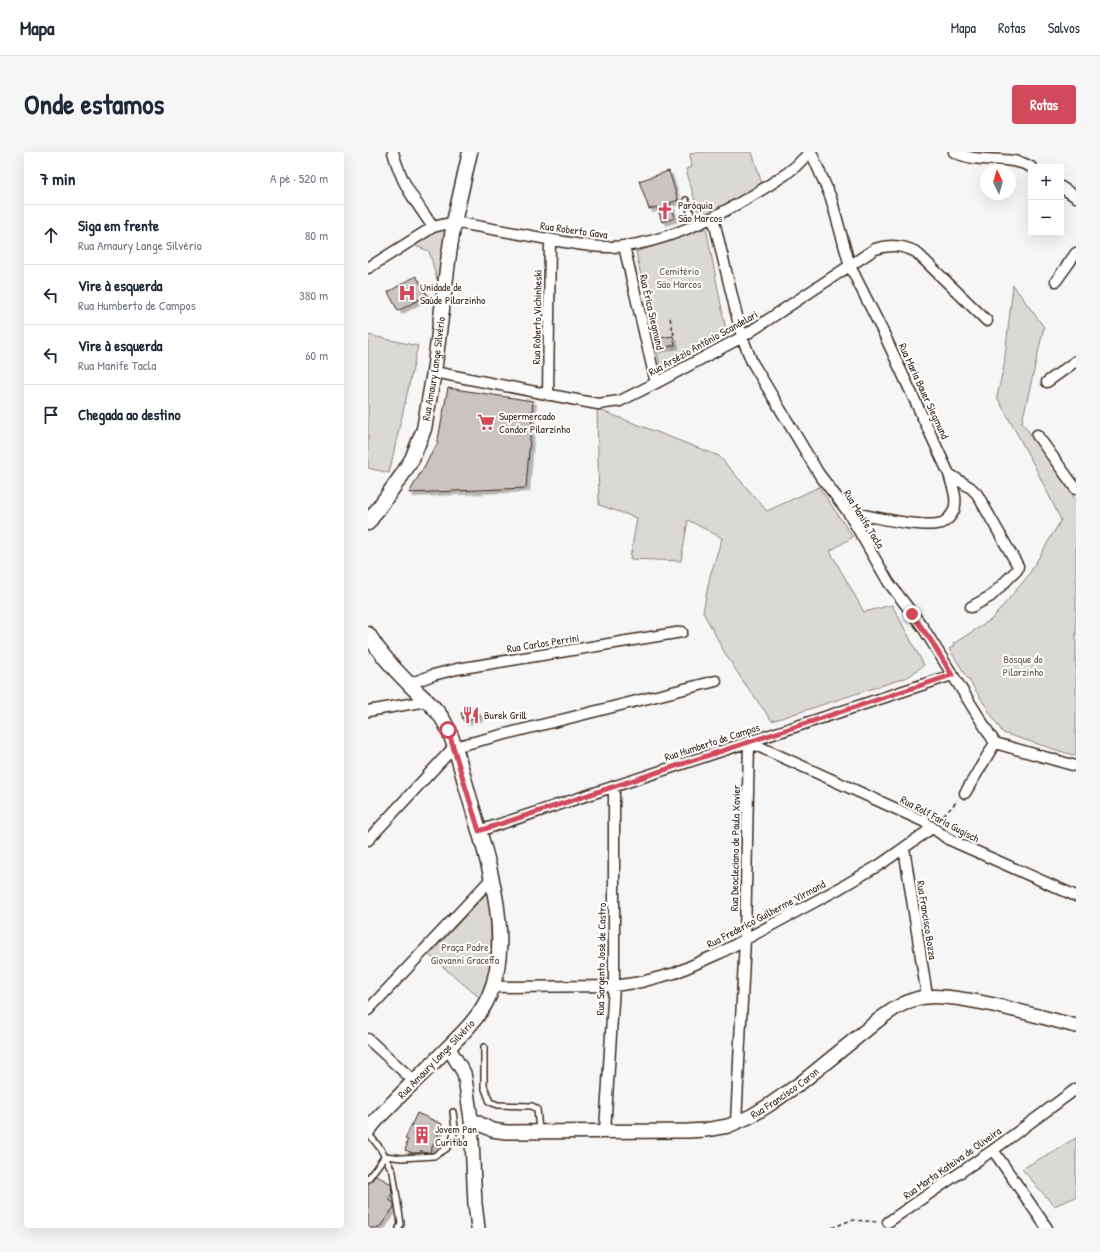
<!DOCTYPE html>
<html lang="pt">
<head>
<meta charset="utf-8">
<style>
	body { margin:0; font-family:"Patrick Hand",sans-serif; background:#f6f6f7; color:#1f2937 }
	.controls { position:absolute; right:12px; top:12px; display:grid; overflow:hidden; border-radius:4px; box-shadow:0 4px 16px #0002 }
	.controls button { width:36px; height:36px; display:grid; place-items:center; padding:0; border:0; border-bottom:1px solid #e0e1e3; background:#fff; color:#1f2937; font:20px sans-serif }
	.compass { position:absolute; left:612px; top:12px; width:36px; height:36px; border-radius:50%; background:#fff; box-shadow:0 4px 16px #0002; rotate:355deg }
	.stop { position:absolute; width:12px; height:12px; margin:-9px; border:3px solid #d1495b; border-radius:50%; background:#fff }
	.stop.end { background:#d1495b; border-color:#fff; box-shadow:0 1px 4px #0008 }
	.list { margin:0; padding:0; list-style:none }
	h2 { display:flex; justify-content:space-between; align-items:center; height:52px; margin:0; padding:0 16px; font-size:17px }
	h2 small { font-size:13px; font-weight:400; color:#747a83 }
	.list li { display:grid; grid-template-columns:26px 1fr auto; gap:12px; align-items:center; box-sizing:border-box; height:60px; padding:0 16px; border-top:1px solid #e0e1e3 }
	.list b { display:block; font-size:15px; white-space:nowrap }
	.list p { margin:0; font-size:13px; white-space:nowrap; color:#747a83 }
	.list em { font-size:13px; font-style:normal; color:#747a83 }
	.icon { flex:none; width:22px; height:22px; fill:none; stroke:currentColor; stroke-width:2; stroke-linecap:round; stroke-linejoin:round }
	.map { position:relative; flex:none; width:708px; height:1076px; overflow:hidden; border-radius:4px }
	header { display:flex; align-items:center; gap:24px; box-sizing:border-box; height:56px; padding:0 20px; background:#fff; border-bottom:1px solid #e0e1e3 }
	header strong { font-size:19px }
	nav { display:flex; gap:22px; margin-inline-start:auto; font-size:14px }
	.intro { display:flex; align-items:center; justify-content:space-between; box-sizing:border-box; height:96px; padding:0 24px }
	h1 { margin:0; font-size:28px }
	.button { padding:10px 18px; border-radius:4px; background:#d1495b; color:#fff; font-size:14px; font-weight:700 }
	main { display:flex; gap:24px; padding:0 24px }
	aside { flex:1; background:#fff; border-radius:4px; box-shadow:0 4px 16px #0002 }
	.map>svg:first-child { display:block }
	.green { fill:#dbd9d6; stroke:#8b827a }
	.building { fill:#c9c3c1; stroke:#3b2a1e; filter:url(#shadow) }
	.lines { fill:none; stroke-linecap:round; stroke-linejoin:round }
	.service-casing { stroke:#3b2a1e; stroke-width:8 }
	.minor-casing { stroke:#3b2a1e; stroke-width:13 }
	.tertiary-casing { stroke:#3b2a1e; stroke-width:16 }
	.secondary-casing { stroke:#3b2a1e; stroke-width:17 }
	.path { stroke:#3b2a1e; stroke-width:1.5; stroke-dasharray:4 3; stroke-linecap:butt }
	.service { stroke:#fff; stroke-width:5 }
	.minor { stroke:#fff; stroke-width:10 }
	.tertiary { stroke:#fff; stroke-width:13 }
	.secondary { stroke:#fff; stroke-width:14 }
	.route { stroke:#d1495b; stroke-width:5 }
	.labels { text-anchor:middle; stroke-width:4; stroke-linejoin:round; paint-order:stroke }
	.poi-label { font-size:11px; fill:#3b2a1e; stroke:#fff; text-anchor:start }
	.street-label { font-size:11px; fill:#3b2a1e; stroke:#fff }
	.park-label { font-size:11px; fill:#63564c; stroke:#fff }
</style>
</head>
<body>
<header>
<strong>Mapa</strong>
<nav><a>Mapa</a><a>Rotas</a><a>Salvos</a></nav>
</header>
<div class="intro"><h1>Onde estamos</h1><a class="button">Rotas</a></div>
<main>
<aside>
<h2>7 min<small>A pé · 520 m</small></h2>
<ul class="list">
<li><svg class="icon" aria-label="ahead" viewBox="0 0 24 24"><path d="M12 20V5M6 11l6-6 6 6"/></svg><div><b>Siga em frente</b><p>Rua Amaury Lange Silvério</p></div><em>80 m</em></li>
<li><svg class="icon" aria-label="left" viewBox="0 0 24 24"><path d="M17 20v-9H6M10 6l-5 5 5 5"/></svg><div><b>Vire à esquerda</b><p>Rua Humberto de Campos</p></div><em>380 m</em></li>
<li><svg class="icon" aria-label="left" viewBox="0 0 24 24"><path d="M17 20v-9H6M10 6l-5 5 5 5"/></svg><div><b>Vire à esquerda</b><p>Rua Manife Tacla</p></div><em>60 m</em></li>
<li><svg class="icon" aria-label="arrive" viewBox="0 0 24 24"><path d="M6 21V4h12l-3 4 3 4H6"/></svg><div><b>Chegada ao destino</b></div></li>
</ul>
</aside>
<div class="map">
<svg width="708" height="1076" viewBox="0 0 708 1076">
	<defs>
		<filter id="shadow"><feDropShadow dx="3.5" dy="3.5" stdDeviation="0" flood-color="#0004"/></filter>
	</defs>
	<rect width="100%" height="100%" fill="#f7f6f6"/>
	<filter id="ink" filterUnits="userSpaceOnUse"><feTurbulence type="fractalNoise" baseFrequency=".025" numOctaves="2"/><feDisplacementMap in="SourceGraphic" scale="8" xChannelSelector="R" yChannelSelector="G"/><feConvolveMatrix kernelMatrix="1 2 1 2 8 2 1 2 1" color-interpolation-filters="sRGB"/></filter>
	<g filter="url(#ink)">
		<!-- green -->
		<path class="green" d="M331,0H384L394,32L332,67L318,17L324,15L322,2Z
			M338,76L359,183L293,218L268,100Z
			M73,77L79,78L70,131L61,99L45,93L66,79Z
			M645,133L676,175L654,270L708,348V604L635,581L581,497L586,494L585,492L624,467L660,424L693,368L667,315L629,245L636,213Z
			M0,183L50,194L21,321L0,316Z
			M229,257L351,304L399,359L451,335L485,385L462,399L496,460L524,453L556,513L540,525L404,569L375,529L358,503L335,460L342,424L354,386L320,368L313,409L262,407L269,366L231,353Z
			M120,740C122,768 127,802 119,830C117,836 115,842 113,847L61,803Z
			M708,986V1045L686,1054L654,1017Z"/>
		<!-- building -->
		<path class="building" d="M301,19L310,48L302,51L307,66L294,70L289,55L281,57L271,29Z
			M48,124L59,143L30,159L20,140Z
			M305,184L307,193L288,197L286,187Z
			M80,236L165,249L158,336L41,341L69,292Z
			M108,556L112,565L96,570L93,561Z
			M49,961L74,972L62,1000L57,1001L53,998L52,1001H45L37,998L39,993L38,991L40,988L37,987Z
			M8,1023L23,1032L24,1042L20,1047L26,1051V1055L11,1076H0V1031L3,1029Z"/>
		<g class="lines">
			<!-- service casing -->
			<g class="service-casing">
				<path id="service" d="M318,48L327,73
					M116,895V934L122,950L130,953L164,954L169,957L171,979
					M0,981L12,996L25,1020L33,1072L31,1076
					M0,1027L17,1004L34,1006L66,1004L78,997L84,989L87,976L85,960"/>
			</g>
			<!-- minor casing -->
			<g class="minor-casing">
				<path id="minor" d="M25,0C33,31 47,49 65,75
					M443,0L463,46L482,114L516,182L581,322L603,336L609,342L650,414L649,418L623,444L603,455
					M586,0C612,13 640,2 663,15
					M693,35L708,45
					M345,65L374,185L384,210L451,322L480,360L521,431L554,474L564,490L627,591L708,614
					M256,94L288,231
					M0,116L65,75L86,70C119,76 152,82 185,88C204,91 223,96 243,95C303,93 369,55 418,22L428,14L442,0
					M688,129L708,101
					M66,220L219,250L230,252L252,249L288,231L374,185L507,97C522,92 534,93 548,100L619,169
					M679,230L708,209
					M180,243L182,88
					M669,283L708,337
					M480,360C502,364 554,377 574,371C579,369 584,363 586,358C590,346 584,333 581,322
					M41,532L65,523L89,517L314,480
					M0,559L59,549
					M597,641L627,591
					M111,679L584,523
					M0,688L86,595L348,529
					M536,696L559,844
					M124,835L246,834L273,830L307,821L352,801L472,736L513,712L564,676
					M0,858L124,726
					M0,887L46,929
					M368,971L377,787L381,590L557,670L580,687L708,744
					M237,979L246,834V634
					M625,998L679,1076
					M520,1070L625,998L708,937"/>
			</g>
			<!-- tertiary casing -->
			<g class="tertiary-casing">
				<g id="tertiary">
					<path d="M80,895L96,921L98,933L103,967L107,1052L110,1076"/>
					<path id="s1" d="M103,967L124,978L138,980L320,979L337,978L360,974L383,964L401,953L434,930L513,866L526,857C536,851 546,846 558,845C571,843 587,846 600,848C637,854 672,865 708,874"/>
				</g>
			</g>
			<!-- secondary casing -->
			<g class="secondary-casing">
				<g id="secondary">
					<path id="s2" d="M0,371L34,323L44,307L56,277L66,220L81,102L86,70L102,0"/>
					<path d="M0,482C11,500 25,516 40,531C51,543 65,552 74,566C87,587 92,614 99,637C116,698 148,783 121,844C110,869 87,888 69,907C49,926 30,945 11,965L0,978"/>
				</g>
			</g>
			<!-- path -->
			<path class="path" d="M302,166L306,183
				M571,669L590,648
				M464,1076L483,1068L510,1070"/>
			<!-- service -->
			<use href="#service" class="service"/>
			<!-- minor -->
			<use href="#minor" class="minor"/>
			<!-- tertiary -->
			<use href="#tertiary" class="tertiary"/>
			<!-- secondary -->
			<use href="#secondary" class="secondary"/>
		</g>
	</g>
	<g class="lines" filter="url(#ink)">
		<!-- route -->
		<path class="route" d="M80,578L111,679L584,523L564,490L544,462"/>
	</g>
	<!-- icons -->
	<defs>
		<g id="church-bare" transform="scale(1.38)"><path d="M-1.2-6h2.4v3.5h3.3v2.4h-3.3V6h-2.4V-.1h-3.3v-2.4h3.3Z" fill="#d1495b" stroke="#fff" stroke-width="2.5" paint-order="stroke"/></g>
		<g id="hospital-bare" transform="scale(1.38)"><path d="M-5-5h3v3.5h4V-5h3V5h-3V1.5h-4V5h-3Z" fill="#d1495b" stroke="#fff" stroke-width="2.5" paint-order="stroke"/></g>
		<g id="supermarket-bare" transform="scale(1.38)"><path d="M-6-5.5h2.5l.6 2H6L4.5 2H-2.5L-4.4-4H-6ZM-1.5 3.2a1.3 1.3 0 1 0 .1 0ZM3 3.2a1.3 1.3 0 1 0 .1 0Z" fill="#d1495b" stroke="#fff" stroke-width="2.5" paint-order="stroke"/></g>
		<g id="restaurant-bare" transform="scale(1.38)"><path d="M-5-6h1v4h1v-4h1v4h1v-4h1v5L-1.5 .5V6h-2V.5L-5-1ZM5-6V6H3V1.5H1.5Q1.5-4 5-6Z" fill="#d1495b" stroke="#fff" stroke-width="2.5" paint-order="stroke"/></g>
		<g id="building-bare" transform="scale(1.38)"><path d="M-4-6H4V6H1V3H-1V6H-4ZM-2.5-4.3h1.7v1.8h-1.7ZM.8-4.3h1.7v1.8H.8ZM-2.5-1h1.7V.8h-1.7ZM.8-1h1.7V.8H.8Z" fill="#d1495b" stroke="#fff" stroke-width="2.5" paint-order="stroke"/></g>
	</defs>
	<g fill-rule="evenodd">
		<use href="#church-bare" x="297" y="59"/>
		<use href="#hospital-bare" x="39" y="141"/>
		<use href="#supermarket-bare" x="118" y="270"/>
		<use href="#restaurant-bare" x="103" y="563"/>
		<use href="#building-bare" x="54" y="983"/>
	</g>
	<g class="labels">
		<!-- poi labels -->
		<g class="poi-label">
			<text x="310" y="57">Paróquia<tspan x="310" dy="13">São Marcos</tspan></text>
			<text x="52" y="139">Unidade de<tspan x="52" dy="13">Saúde Pilarzinho</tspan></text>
			<text x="131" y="268">Supermercado<tspan x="131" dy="13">Condor Pilarzinho</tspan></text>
			<text x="116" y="567">Burek Grill</text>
			<text x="67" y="981">Jovem Pan<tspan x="67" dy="13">Curitiba</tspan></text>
		</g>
		<!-- street labels -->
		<g class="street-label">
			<text transform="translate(206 78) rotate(8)" y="4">Rua Roberto Gava</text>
			<text transform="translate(284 160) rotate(77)" y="4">Rua Érica Siegmund</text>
			<text transform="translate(169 165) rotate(-89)" y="4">Rua Roberto Vichinheski</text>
			<text transform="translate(335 191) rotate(-29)" y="4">Rua Arsézio Antônio Scandelari</text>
			<text dy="4" stroke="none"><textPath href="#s2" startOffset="171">Rua Amaury Lange Silvério</textPath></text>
			<text transform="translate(556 239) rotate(65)" y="4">Rua Maria Bauer Siegmund</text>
			<text transform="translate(496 367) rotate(58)" y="4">Rua Manife Tacla</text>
			<text transform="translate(175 491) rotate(-9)" y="4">Rua Carlos Perrini</text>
			<text transform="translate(344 590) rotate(-18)" y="4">Rua Humberto de Campos</text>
			<text transform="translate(572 667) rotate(28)" y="4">Rua Rolf Faria Gugisch</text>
			<text transform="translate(367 696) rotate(-89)" y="4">Rua Deocleciano de Paula Xavier</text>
			<text transform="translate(398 762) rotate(-28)" y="4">Rua Frederico Guilherme Virmond</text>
			<text transform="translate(559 768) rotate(81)" y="4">Rua Francisco Bozza</text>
			<text transform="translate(233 807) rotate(-89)" y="4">Rua Sargento José de Castro</text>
			<text transform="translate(68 907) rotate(-46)" y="4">Rua Amaury Lange Silvério</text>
			<text dy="4" stroke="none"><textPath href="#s1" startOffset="326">Rua Francisco Caron</textPath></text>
			<text transform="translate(584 1011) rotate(-35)" y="4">Rua Marta Kateiva de Oliveira</text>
		</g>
		<!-- park labels -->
		<g class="park-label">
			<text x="311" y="123">Cemitério<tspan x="311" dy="13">São Marcos</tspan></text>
			<text x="655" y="511">Bosque do<tspan x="655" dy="13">Pilarzinho</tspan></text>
			<text x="97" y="799">Praça Padre<tspan x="97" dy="13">Giovanni Graceffa</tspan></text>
		</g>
	</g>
</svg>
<div class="controls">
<button>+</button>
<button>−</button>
</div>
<svg class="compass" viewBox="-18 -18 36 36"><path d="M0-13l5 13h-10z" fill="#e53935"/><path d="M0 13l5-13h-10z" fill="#747a83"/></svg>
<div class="stop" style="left:80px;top:578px"></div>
<div class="stop end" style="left:544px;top:462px"></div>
</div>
</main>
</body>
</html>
